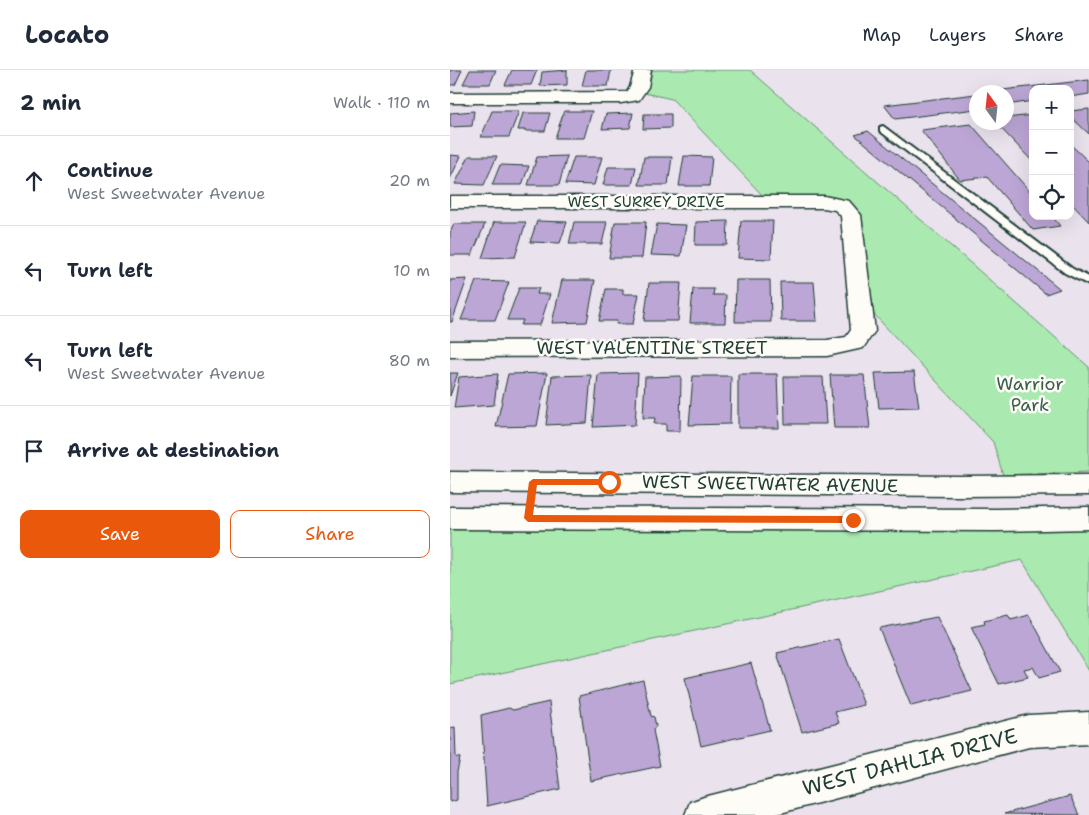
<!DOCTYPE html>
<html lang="en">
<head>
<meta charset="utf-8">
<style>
	body { margin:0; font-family:"Shantell Sans",sans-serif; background:#f6f6f7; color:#1f2937 }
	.controls { position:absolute; right:15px; top:15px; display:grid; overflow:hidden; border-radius:10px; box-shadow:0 5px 20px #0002 }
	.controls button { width:45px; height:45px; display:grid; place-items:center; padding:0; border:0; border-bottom:1px solid #e0e1e3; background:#fff; color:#1f2937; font:25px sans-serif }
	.compass { position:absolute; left:519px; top:15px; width:45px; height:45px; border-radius:50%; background:#fff; box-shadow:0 5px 20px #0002; rotate:345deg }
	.stop { position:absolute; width:15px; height:15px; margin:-11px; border:4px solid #ea580c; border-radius:50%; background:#fff }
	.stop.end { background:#ea580c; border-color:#fff; box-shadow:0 1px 5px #0008 }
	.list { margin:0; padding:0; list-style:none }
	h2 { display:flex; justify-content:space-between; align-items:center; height:65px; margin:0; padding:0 20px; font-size:21px }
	h2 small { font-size:16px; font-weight:400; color:#747a83 }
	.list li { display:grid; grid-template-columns:32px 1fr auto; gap:15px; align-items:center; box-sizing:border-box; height:90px; padding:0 20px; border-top:1px solid #e0e1e3 }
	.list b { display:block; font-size:19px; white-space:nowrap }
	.list p { margin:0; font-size:16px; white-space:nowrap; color:#747a83 }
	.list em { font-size:16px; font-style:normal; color:#747a83 }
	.actions { display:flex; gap:10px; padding:15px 20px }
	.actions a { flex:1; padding:11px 0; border:1px solid #ea580c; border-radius:10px; text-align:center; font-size:18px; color:#ea580c }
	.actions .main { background:#ea580c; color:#fff }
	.icon { flex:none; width:28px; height:28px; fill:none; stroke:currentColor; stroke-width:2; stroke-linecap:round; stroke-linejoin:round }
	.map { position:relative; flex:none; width:639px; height:745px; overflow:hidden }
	header { display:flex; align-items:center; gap:30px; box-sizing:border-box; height:70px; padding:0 25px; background:#fff; border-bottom:1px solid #e0e1e3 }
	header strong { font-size:24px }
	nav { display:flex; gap:28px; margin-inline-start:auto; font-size:18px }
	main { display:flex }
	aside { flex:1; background:#fff }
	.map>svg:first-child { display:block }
	.green { fill:#aae9b0; stroke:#649372 }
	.building { fill:#bca6d5; stroke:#1f3d34 }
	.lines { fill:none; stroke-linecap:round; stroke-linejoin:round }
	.service-casing { stroke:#1f3d34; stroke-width:4 }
	.minor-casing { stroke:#1f3d34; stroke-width:3 }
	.tertiary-casing { stroke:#1f3d34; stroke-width:3 }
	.service { fill:#fdfcf7; fill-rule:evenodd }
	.minor { fill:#fdfcf7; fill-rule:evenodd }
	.tertiary { fill:#fdfcf7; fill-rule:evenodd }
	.route { fill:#ea580c }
	.labels { text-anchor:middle; stroke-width:5; stroke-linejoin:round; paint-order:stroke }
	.far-street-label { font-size:15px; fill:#1f3d34; stroke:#fdfcf7 }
	.street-label { font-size:18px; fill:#1f3d34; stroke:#fdfcf7 }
	.park-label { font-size:18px; fill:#3b5f4d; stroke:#fdfcf7 }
	.near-street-label { font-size:21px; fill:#1f3d34; stroke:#fdfcf7 }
</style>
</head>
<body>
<header>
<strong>Locato</strong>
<nav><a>Map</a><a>Layers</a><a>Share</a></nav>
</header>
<main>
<aside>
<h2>2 min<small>Walk · 110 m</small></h2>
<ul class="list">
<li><svg class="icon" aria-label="ahead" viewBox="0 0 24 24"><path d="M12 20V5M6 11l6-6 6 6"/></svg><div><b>Continue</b><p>West Sweetwater Avenue</p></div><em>20 m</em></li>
<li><svg class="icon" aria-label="left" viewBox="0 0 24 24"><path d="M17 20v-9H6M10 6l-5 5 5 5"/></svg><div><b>Turn left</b></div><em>10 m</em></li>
<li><svg class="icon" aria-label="left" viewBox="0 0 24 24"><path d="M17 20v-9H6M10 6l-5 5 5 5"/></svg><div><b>Turn left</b><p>West Sweetwater Avenue</p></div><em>80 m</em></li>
<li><svg class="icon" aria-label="arrive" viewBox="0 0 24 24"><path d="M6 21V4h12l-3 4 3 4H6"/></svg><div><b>Arrive at destination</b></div></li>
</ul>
<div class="actions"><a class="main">Save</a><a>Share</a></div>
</aside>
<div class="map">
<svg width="639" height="745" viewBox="0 0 639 745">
	<rect width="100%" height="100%" fill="#eae2ed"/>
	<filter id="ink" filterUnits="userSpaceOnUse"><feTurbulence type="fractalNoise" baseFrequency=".02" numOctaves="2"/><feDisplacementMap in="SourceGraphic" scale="10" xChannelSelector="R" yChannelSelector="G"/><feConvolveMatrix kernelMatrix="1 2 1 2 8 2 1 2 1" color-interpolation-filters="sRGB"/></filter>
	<g filter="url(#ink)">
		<!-- green -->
		<path class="green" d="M201,0H300L639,297V402L553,405L543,372L419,239L401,136L314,127L222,29L194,23Z
			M639,455V601L572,490L0,614V456Z"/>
		<!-- building -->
		<path class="building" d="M0,0H12L5,15H0Z
			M20,0H46L40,14H13Z
			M62,0H87L81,15H55Z
			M117,0V15L90,16L92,2Z
			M136,0H161L158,16H132Z
			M639,10V24L620,27V19H583V31L556,35V22H535Z
			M526,24V39L445,49L434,35Z
			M639,39V64L620,46V41Z
			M24,41L22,56L0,57V43Z
			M42,41H69L59,67H31Z
			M114,41H142L134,68H105Z
			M73,43H100L95,61H74L75,60H68Z
			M183,43L180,58L152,59L156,44Z
			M194,44H221V58L193,59Z
			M583,45V92L545,52H556V48Z
			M521,54L583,125V146H602L610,156L583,160L537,107L510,110L471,60Z
			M418,61L610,219L596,224L405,65Z
			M620,74L639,92V152L620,132Z
			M0,85L11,86L0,109Z
			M19,86H47L34,115L5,114Z
			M117,86L109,115H78L87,87Z
			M234,86L262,87L259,116H229Z
			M124,87H152L144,115L115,114Z
			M194,87H222L218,115H189Z
			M50,95L79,96L72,115H42Z
			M158,97H186L182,115H153Z
			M87,151L117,152L110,173L80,172Z
			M278,151L277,175H245L246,152Z
			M291,151H323L321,189L288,188Z
			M44,152H76L65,187L32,188Z
			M124,152H157L152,174H119Z
			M165,152H196L192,188H159Z
			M4,154H35L22,185H0V163Z
			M207,154L236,155L231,186L201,185Z
			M17,209L2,252H0V210Z
			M112,210H145L137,252L102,253Z
			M286,210H320L321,252H285Z
			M26,211L59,212L45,250H11Z
			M330,212H364L367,251H331Z
			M199,213H231L228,251H194Z
			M69,218H89L87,224H100L90,255H71L73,250H57Z
			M156,219H173V224H189L183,254H166L167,251H149Z
			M243,219H264L263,225H276L275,253H240Z
			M464,302L469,337L429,338L425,303Z
			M0,303H8L0,326Z
			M97,303L87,356L46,357L58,304Z
			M188,303L185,355L143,357L148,304Z
			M48,304L44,335L4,338L9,307Z
			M288,304H327L329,358H288Z
			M141,305L137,353L96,355L102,306Z
			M380,305H414L420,358H384Z
			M231,306L230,361H216V354H204L205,348H193L195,307Z
			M243,306H281L280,354L239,355Z
			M334,307H373L376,354H335Z
			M558,545L561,550L579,545L610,602L589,608L583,597L574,599L578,607L549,614L521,557L535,554L534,551Z
			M487,547L522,621L461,636L429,558Z
			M389,569L414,635L385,642L389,653L352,662L327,583Z
			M301,593L320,660L251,676L235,608Z
			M193,610L201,646L204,647L206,656L203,660L210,696L141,711L129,626Z
			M99,632L110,719L37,736L31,645L59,638L63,640Z
			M5,657L6,687L10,688L7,702V730L0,732V658Z
			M620,726L629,745L554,744Z"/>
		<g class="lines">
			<!-- service casing -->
			<g class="service-casing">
				<path id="service" d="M433,56L623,199L639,207V215L615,203L430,61V57Z"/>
			</g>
			<!-- minor casing -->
			<g class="minor-casing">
				<path id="minor" d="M185,0H201L198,17L189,30L171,33H0V23L177,22L180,17Z
					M0,126H374L399,131L411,145L425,261L413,278L377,286L0,287V271L377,270L396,267L401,260L391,146L385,140L374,138H0Z
					M639,642V674L579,677L323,745H235L240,732L254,727L579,645Z"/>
			</g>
			<!-- tertiary casing -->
			<g class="tertiary-casing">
				<path id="tertiary" d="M0,402L510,406L639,405V425L510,426L0,422Z
					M0,437L546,439L639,437V459L546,461L0,459Z"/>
			</g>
			<!-- service -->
			<use href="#service" class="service"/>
			<!-- minor -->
			<use href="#minor" class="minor"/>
			<!-- tertiary -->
			<use href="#tertiary" class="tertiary"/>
		</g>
	</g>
	<!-- route -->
	<path class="route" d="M83,409H159L163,412L159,415H87L83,445L403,446L407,450L403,453L78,452L74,448L79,412Z"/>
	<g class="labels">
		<!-- far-street labels -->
		<g class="far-street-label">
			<text x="196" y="137">WEST SURREY DRIVE</text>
		</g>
		<!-- street labels -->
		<g class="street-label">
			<text x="202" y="284">WEST VALENTINE STREET</text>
			<text transform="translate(320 414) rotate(1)" y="6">WEST SWEETWATER AVENUE</text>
		</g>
		<!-- park labels -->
		<g class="park-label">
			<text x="580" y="320">Warrior<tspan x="580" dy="21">Park</tspan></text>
		</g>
		<!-- near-street labels -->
		<g class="near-street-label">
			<text transform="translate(460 692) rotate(-14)" y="7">WEST DAHLIA DRIVE</text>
		</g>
	</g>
</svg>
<div class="controls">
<button>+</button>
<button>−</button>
<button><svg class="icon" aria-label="locate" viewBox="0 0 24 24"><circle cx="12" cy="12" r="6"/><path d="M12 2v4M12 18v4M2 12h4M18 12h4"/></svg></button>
</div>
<svg class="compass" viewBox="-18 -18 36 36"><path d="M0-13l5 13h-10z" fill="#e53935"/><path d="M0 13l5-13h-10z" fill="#747a83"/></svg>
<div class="stop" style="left:159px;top:412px"></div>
<div class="stop end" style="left:403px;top:450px"></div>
</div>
</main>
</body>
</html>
